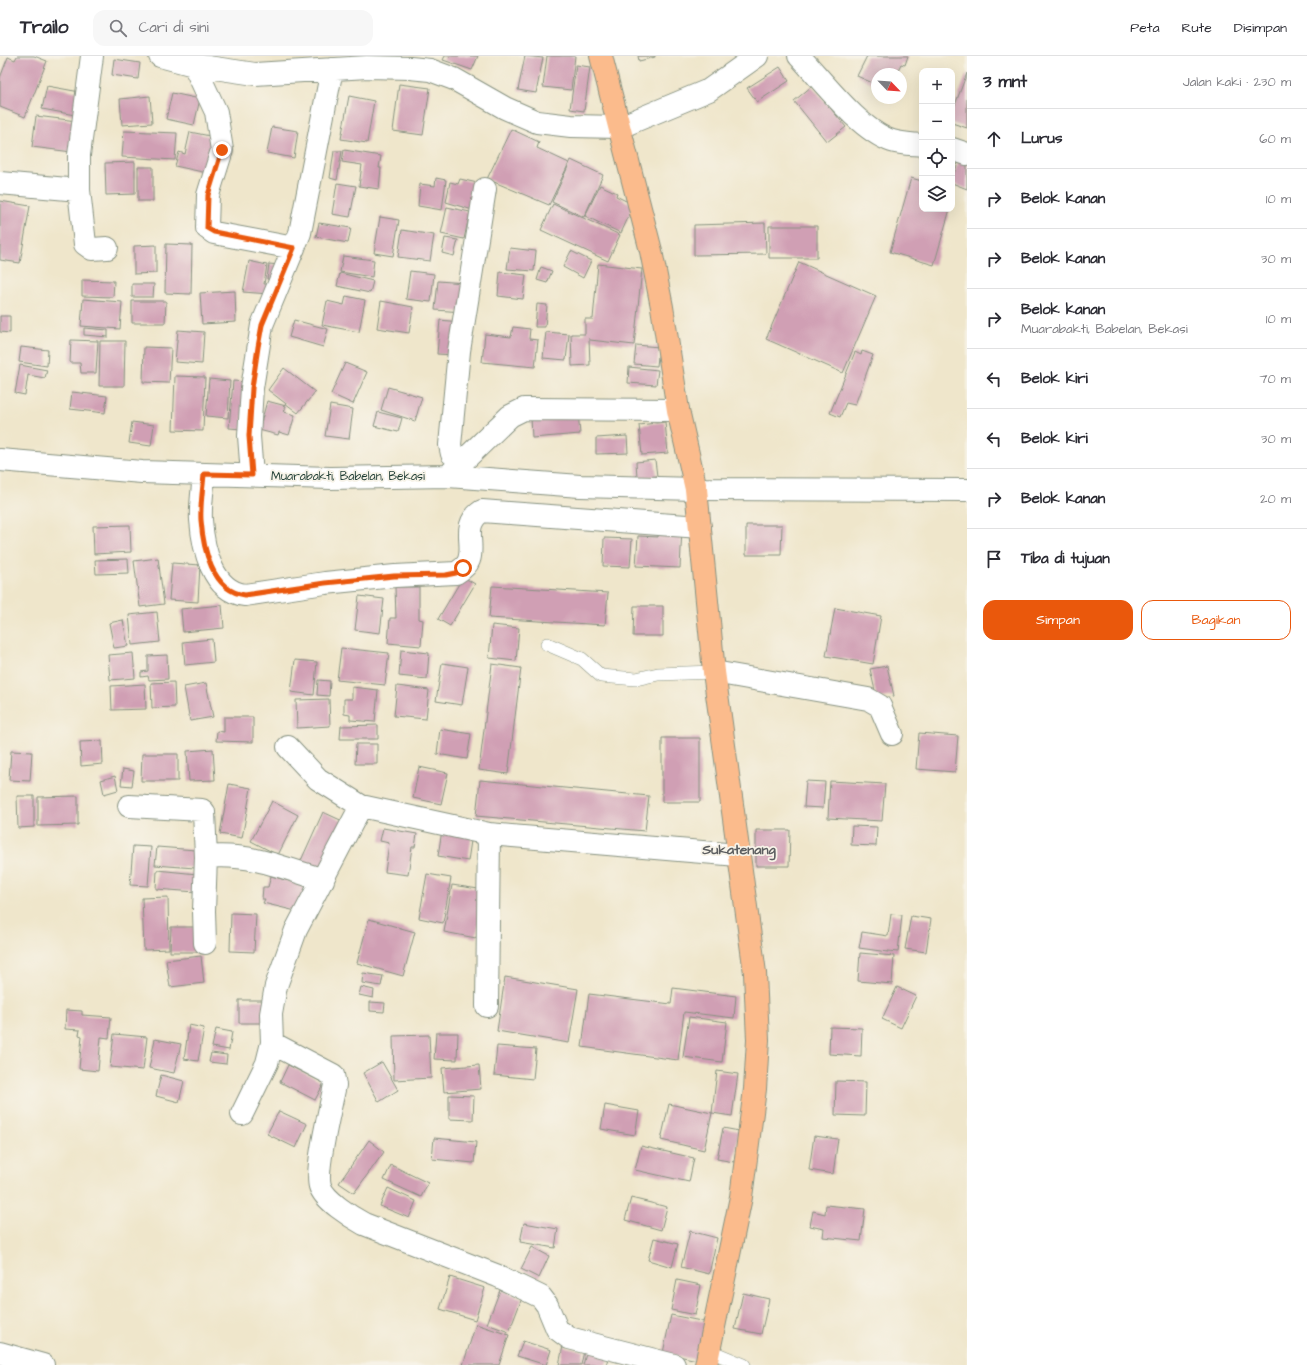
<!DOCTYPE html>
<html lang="id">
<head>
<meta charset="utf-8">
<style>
	body { margin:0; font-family:"Architects Daughter",sans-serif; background:#f7f7f7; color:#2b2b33 }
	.controls { position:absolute; right:12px; top:12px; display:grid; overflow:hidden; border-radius:8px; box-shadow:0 4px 16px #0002 }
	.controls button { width:36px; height:36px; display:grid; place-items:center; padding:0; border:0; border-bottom:1px solid #e1e1e2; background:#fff; color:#2b2b33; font:20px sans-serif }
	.compass { position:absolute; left:871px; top:12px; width:36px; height:36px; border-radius:50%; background:#fff; box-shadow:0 4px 16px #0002; rotate:115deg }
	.stop { position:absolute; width:12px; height:12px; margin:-9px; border:3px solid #ea580c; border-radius:50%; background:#fff }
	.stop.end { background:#ea580c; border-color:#fff; box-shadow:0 1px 4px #0008 }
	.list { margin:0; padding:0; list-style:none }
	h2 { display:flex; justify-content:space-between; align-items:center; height:52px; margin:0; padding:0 16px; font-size:17px }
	h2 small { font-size:13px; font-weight:400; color:#7c7c81 }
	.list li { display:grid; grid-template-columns:26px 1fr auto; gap:12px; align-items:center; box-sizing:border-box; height:60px; padding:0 16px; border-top:1px solid #e1e1e2 }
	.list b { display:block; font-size:15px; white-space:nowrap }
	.list p { margin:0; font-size:13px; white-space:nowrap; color:#7c7c81 }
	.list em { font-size:13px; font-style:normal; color:#7c7c81 }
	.actions { display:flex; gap:8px; padding:12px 16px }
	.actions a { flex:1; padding:9px 0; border:1px solid #ea580c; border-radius:12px; text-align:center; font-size:14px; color:#ea580c }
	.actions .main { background:#ea580c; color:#fff }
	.icon { flex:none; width:22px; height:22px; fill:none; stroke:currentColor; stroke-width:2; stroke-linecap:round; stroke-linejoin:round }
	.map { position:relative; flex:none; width:967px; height:1309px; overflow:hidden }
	header { display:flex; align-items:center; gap:24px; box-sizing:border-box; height:56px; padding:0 20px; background:#fff; border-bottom:1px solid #e1e1e2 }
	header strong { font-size:19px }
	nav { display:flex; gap:22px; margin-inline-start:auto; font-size:14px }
	.search { width:280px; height:36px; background:#f7f7f7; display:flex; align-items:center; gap:10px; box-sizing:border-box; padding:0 14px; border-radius:12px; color:#7c7c81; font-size:15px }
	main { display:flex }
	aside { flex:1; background:#fff }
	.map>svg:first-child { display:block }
	.building { fill:#d09fb4 }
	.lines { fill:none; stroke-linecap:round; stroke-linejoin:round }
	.lane-casing { stroke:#879280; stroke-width:14 }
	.street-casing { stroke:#879280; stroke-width:24 }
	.primary-casing { stroke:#879280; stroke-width:24 }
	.lane { stroke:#fff; stroke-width:13 }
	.street { stroke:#fff; stroke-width:22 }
	.primary { stroke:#fbbb8c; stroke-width:22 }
	.route { stroke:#ea580c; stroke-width:5 }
	.labels { text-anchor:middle; stroke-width:3.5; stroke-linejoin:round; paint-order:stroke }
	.street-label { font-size:12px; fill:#1f3d34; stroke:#f7f3e8 }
	.quarter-label { font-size:14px; font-weight:bold; fill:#5d5f61; stroke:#f7f3e8 }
</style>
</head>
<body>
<header>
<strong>Trailo</strong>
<div class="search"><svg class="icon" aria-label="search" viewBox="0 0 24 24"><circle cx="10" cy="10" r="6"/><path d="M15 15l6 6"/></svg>Cari di sini</div>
<nav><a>Peta</a><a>Rute</a><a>Disimpan</a></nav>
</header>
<main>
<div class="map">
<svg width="967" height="1309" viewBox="0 0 967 1309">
	<rect width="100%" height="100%" fill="#f7f3e8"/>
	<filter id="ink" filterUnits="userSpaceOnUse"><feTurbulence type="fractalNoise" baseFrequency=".025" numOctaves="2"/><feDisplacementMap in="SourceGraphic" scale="8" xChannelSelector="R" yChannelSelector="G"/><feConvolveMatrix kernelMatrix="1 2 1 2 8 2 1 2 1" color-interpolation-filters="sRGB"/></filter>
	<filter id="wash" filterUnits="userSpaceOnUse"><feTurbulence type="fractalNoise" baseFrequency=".012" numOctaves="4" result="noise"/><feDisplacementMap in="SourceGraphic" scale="16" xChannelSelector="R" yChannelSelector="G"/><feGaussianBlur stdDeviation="0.9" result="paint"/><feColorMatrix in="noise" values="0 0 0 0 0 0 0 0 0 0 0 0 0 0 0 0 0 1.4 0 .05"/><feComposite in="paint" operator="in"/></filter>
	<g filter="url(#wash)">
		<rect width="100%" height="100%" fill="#efe6cb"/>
		<g id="blocks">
			<!-- building -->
			<path class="building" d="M17,0H34L47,5L25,61L0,51V22L8,1L15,4Z
				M445,0H478L472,14L443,4Z
				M525,0L543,2L536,37L518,34Z
				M547,0H575L571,34L543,31Z
				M638,0H655V1L639,5Z
				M867,0H908L905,9L901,8L896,18H877V29L857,20Z
				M114,3L140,7L138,23L112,19Z
				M576,9L590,11L584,55L570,53Z
				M780,11L789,25L757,46L747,32Z
				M967,17V72L952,67V57Z
				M399,28L430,32L423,79L393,75Z
				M47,30L80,36L75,59L42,53Z
				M812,30L846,71L827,86L794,45Z
				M172,37L200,43L194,69L166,63Z
				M150,40L152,67L122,69L120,43Z
				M349,40L374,45L367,87L341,83Z
				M36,60L77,65L72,96L32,91Z
				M272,71L298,75L294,102L267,97Z
				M511,73L539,86L537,92L569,107L549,149L487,123Z
				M124,75L177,77L175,104L122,101Z
				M190,76L215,81L207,117L175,110L179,96L185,98Z
				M344,94L381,100L379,112H381L379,133L359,130L362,109L342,106Z
				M334,95H342L337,124L330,122Z
				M961,100L967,102V133L952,127V122Z
				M571,104L603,119L584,161L552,146Z
				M135,106V138L106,139L105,107Z
				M138,111H153V145H138Z
				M436,122L446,124L442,154L418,150L420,128L435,130Z
				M911,122L922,125V153H950L934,209L890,196Z
				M460,123L482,128L476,155L446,146L450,126L458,128Z
				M337,127L356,130L350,161L332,158Z
				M600,129L617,137L616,140L634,149L621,177L585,160Z
				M0,145L30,150L20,207L0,204Z
				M553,148L620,179L608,205L541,174Z
				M447,151L470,156L464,183L441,178Z
				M380,161L399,164L393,200L374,197Z
				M319,167L351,172L348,187L316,181Z
				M765,167L766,198L694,199V169Z
				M769,170H817V202H769Z
				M402,174L434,179L430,205L398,201Z
				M445,182L458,184L454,200L442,197Z
				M166,188L192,189L191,238L165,237Z
				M156,189V217L134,218V190Z
				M510,192L536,195L534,215L507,213Z
				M571,195L591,205L583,222L563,211Z
				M343,200L374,204L372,221L340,216Z
				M249,205L267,209L264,228H270L269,238L243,236Z
				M799,206L876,240L843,317L766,283Z
				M269,208L280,209L278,225L267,223Z
				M598,208L642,213L634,289L590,284L589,282L590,309L572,310L571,278H585V263H593Z
				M541,211L552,215L547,227L537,224Z
				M410,215L434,218L431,246L406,243Z
				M500,216L526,219L523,243L498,240Z
				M340,217L373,225L370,237L337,230Z
				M82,224L114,225L113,241L82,240Z
				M438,225L465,227L463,256L435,254Z
				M132,228H154L153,241H132Z
				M235,235L236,266L202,268L200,237Z
				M346,240L365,244L359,276L322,269L327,245L344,249Z
				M83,243L122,246L120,273L81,270Z
				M132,245H166L165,267H132Z
				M381,245L413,251L409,277L377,272Z
				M537,248L547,249L545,271H535Z
				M0,260H10V277L0,276Z
				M294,264L328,273L323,291L289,281Z
				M440,264L459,266L456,299L437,298Z
				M513,271L530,273L529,283L538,284L535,311L482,306L485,278L511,281Z
				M84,272L108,274V281L84,279Z
				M178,274L204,276L202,308L175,306Z
				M546,276L569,278L566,304L543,302Z
				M71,284L98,285L96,317H81L80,307H70Z
				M100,285H125L124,330H99Z
				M636,289L659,291L657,310L634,308Z
				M21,291L48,294L47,310L19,306Z
				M144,291L171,292L169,327L143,326Z
				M862,295L873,299L855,349L846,347L840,361L830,357L855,296L861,299Z
				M345,307L367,316L353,348L331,338Z
				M20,309L47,314L45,322L28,319L25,339L15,337Z
				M629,311L658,314L656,329L628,327Z
				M284,312L315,336L298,357L268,334Z
				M175,320L205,321L203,375L173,374Z
				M209,323L230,325L228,362L206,360Z
				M233,325L246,326L242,373L229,372Z
				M388,331L422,341L415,365L381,354Z
				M72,336L107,340L105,357L70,353Z
				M267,345L286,350L284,356L295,359L289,379L279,376L278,379L259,374Z
				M330,349L353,353L349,383L325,380Z
				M378,356L402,362L398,376L374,370Z
				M578,357L580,378L532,382L531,361Z
				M132,366L154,369L151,390L129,387Z
				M665,366L668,397L642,399L639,369Z
				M627,380L628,397L596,398V382Z
				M655,404L657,420L637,422L636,406Z
				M130,469L131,496L94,498L93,470Z
				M746,469H782L781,499H746Z
				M659,472L682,473L680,512L636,510L638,480L658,481Z
				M604,482L632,483L630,511L603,510Z
				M158,502L164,548L140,551L134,505Z
				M128,503L129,517L96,518L95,504Z
				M172,507L200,509L198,546L169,544Z
				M463,521L475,528L450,570L438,563Z
				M492,530L608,537L605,569L489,562Z
				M395,531H419V563L423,564L421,590L388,587L390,562H396Z
				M359,540L384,543L380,577L355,574Z
				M222,549L224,572L183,576L181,553Z
				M634,550H663V580H633Z
				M835,552L881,560L873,608L826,600Z
				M157,556L160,586L132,589L129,559Z
				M123,564L128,590L114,592L109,567Z
				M492,569L519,572L516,605L489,602Z
				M212,583L214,606L185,609L183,586Z
				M341,592L389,597L385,629L337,624Z
				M401,594L429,597L427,623L399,620Z
				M133,597L135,622L110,624L108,599Z
				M167,599L168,623L149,624L148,620L141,621V616L148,615V600Z
				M295,604L317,606L314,639L291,636Z
				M442,607L468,611L462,649L436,645Z
				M492,608L521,612L508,718L479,714Z
				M887,610L894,640L877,643L870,613Z
				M318,624L330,625L329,640L317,639Z
				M174,626L175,651L152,652L151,627Z
				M206,627L213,661L190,665L184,631Z
				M145,628L146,653L112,654L111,630Z
				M397,630L429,634L426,663L394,660Z
				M352,631L378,634L375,666L350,664V659L344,658V643H352Z
				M329,643L330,670L297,672L296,644Z
				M224,661H253V686L216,685L217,675L224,676Z
				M378,669V683H340L341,670Z
				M440,673L471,678L467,703L437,698Z
				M919,677L958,680L955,716L916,713Z
				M662,682H700V746H662Z
				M102,685L103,708L81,710L80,686Z
				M356,688H377V708H355Z
				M213,693L215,724L189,725L187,695Z
				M11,695L32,696L30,725L9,724Z
				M142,698H178V725H141Z
				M419,711L448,717L441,748L413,742Z
				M123,713L134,715L132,730L121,729Z
				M115,720L118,734L104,738L101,724Z
				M480,724L649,740L645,775L476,760Z
				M806,725L825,726L823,752L804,751Z
				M830,725L885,728L882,765L828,762Z
				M229,728L251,732L242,782L220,778Z
				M17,740H34V771L18,772Z
				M78,740V769L38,770V741Z
				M272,745L298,759L278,799L251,785Z
				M323,756L349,768L324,823L298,811Z
				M852,770L877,771L876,790L851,789Z
				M383,772L417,778L415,791H412L408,819L385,816L389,787L380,785Z
				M442,774L472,778L468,805L438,800Z
				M756,774H790L789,810H756Z
				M133,790L151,791L148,830L130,829Z
				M157,791L196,794L195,812L155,809Z
				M157,814L197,818L196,836L156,833Z
				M427,818L451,822L443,867L419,862Z
				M271,820L307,830L300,856L263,847L265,843H262L263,831H268Z
				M452,829L485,834L476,882L444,876Z
				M168,841L169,893L144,894L142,842Z
				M231,857L256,858L254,896L230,895Z
				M891,858L902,859L898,896L888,895V896L859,892L862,876L888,880Z
				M911,860L931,863L926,896L905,893Z
				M369,863L415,876L403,920L357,907Z
				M171,871H198L197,896H170Z
				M860,897L894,900L892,928L858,925Z
				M201,900L204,927L170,931L166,904Z
				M363,917L383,920L381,930L362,927Z
				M505,921L578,933L569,987L497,975Z
				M361,931L374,934L373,942L359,939Z
				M897,931L916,940L901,972L882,963Z
				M673,932L736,940L734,962L684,956L678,1004L582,991L589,938L671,948Z
				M239,944H266V967H239Z
				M370,946L385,947L384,956L370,955Z
				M66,954L82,955V959L111,961L109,982L101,981L98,1015L79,1013L82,980L79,979L80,974L65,973Z
				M689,961L727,966L722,1006L683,1001Z
				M189,969L204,972L198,1005L184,1003Z
				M830,971L862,972L861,1000L829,998Z
				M216,973L232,976L229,994L212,991Z
				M436,977H458L457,1004L434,1003Z
				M114,978L147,981L143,1014L110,1011Z
				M429,979L431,1022L394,1024L393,980Z
				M155,983L181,988L174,1017L149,1012Z
				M497,990L536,993L533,1023L494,1019Z
				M211,997L227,999L226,1008L209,1006Z
				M382,1006L398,1034L379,1046L363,1017Z
				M288,1009L324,1027L315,1044L280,1026Z
				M479,1009L481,1033L444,1036L442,1012Z
				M717,1015L738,1018L732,1060L712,1057Z
				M161,1019L184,1025L179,1046L156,1040Z
				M836,1025L866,1026L865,1060L835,1059Z
				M449,1039L474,1040L473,1064L449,1063Z
				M669,1048L712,1057L704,1094L661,1084Z
				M605,1049L639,1055L635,1079L601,1073Z
				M279,1055L307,1068L296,1092L267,1078Z
				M723,1072L739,1075L734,1106L717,1103Z
				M814,1080L838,1083L833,1118L809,1114Z
				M434,1082L476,1086L474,1107L432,1103Z
				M369,1084L384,1096L354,1137L339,1127Z
				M641,1090L694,1102L689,1126L635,1114Z
				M391,1109L428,1127L421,1141L384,1124Z
				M388,1132L416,1145L409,1162L380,1150Z
				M631,1142L667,1151L661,1174L625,1164Z
				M826,1149L865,1153L861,1185L823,1181L824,1173L810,1170L813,1155L825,1158Z
				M524,1167L558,1173L555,1192L520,1186Z
				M690,1175L717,1182L709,1218L681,1211Z
				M654,1182L678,1188L672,1211L648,1204Z
				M532,1191L549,1200L539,1222L521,1213Z
				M450,1221L485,1232L475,1264L440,1253Z
				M677,1224L701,1229L695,1259L671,1254Z
				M500,1234L522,1242L509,1276L487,1268Z
				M743,1237L769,1243L761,1278L735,1273Z
				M671,1259L706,1266L698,1304L663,1297Z
				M476,1268L509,1279L499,1309H463Z
				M523,1285L551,1294L546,1309L517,1300Z
				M563,1290L584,1295L581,1309H559Z
				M587,1294L609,1299L606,1309H583Z"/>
		</g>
	</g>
	<g filter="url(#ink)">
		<use href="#blocks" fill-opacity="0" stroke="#879280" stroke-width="1"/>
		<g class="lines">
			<!-- lane casing -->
			<g class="lane-casing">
				<path id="lane" d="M547,588L582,603L601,620L636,623L658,618L714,616
					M710,1295L744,1309"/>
			</g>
			<!-- street casing -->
			<g class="street-casing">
				<path id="street" d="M92,0L79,99V134L85,188L92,193L107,192
					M160,0L194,9L255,18L367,11L410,12L430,14L454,23L505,52L537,66L571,70L620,71L709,34L757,0
					M799,0C823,25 859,74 892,85C901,88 912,88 922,89
					M194,9L216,56L222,94L208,139L207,172L214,177L294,192
					M952,93L967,98
					M0,127L79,134
					M0,404L142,416L330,422L448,420L580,430L696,433L967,434
					M462,406L452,398L450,389L459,295L485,133
					M452,416L510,360L524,353L678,354
					M204,418C203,432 200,449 201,464C203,492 212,535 245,539L325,527L395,520L456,517C461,514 467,510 469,504C475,487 461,469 482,455L700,471
					M252,419L249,380L252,332L262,269L300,177L332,13
					M714,616L868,643L880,650L892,678
					M288,691L318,723L361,750
					M129,750L202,754L204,756L206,801C250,797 282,811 323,824
					M205,887L204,855L206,801
					M487,950L489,778L738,799
					M272,987L333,1019L335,1029C331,1049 315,1113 320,1130C324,1144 351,1161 364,1168L498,1220L541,1241L547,1249L557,1273L569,1282L674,1309
					M242,1058L267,1007L272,987L271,958L276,930L296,874L361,750L489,778
					M0,1297L43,1309"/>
			</g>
			<!-- primary casing -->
			<g class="primary-casing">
				<path id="primary" d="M601,0L651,195L662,251L678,354L696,433L714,616L755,917L758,984L755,1033L741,1141L706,1309"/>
			</g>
			<!-- lane -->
			<use href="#lane" class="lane"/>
			<!-- street -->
			<use href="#street" class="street"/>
			<!-- primary -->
			<use href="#primary" class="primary"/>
		</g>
	</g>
	<g class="lines" filter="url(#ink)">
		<!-- route -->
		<path class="route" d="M222,94L208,139L207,172L214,176L294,192L262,269L258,291L252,332L249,380L252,419L204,418C203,432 200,449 201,464C203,492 212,535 245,539L325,527L394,520L446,519L456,517L463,512"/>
	</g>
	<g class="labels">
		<!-- street labels -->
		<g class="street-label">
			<text x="348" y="424">Muarabakti, Babelan, Bekasi</text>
		</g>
		<!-- quarter labels -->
		<g class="quarter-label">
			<text x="739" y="798">Sukatenang</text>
		</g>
	</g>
</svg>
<div class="controls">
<button>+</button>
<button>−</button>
<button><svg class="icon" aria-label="locate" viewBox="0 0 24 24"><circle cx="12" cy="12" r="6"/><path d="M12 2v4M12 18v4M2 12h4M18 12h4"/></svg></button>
<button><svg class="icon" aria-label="layers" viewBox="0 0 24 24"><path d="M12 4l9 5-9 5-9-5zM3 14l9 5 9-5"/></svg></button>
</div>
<svg class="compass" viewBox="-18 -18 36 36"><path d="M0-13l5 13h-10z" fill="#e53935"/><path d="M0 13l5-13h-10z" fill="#7c7c81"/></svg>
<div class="stop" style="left:463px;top:512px"></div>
<div class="stop end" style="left:222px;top:94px"></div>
</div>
<aside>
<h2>3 mnt<small>Jalan kaki · 230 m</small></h2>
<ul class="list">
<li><svg class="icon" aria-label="ahead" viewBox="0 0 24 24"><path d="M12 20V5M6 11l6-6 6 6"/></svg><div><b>Lurus</b></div><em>60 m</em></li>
<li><svg class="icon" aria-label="right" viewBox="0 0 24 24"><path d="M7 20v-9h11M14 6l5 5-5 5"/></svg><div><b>Belok kanan</b></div><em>10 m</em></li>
<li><svg class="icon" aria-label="right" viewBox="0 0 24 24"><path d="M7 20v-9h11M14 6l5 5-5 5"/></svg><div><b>Belok kanan</b></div><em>30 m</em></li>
<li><svg class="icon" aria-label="right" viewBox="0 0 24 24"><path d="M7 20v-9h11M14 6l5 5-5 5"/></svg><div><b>Belok kanan</b><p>Muarabakti, Babelan, Bekasi</p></div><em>10 m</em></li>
<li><svg class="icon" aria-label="left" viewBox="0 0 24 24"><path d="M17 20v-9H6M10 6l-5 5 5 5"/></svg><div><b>Belok kiri</b></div><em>70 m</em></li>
<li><svg class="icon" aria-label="left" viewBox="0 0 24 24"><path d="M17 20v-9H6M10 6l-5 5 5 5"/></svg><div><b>Belok kiri</b></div><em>30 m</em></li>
<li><svg class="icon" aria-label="right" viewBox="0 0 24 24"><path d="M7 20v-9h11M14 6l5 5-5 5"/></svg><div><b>Belok kanan</b></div><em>20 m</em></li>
<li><svg class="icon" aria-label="arrive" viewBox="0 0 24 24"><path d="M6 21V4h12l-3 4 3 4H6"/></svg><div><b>Tiba di tujuan</b></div></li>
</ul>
<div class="actions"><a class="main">Simpan</a><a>Bagikan</a></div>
</aside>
</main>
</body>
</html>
